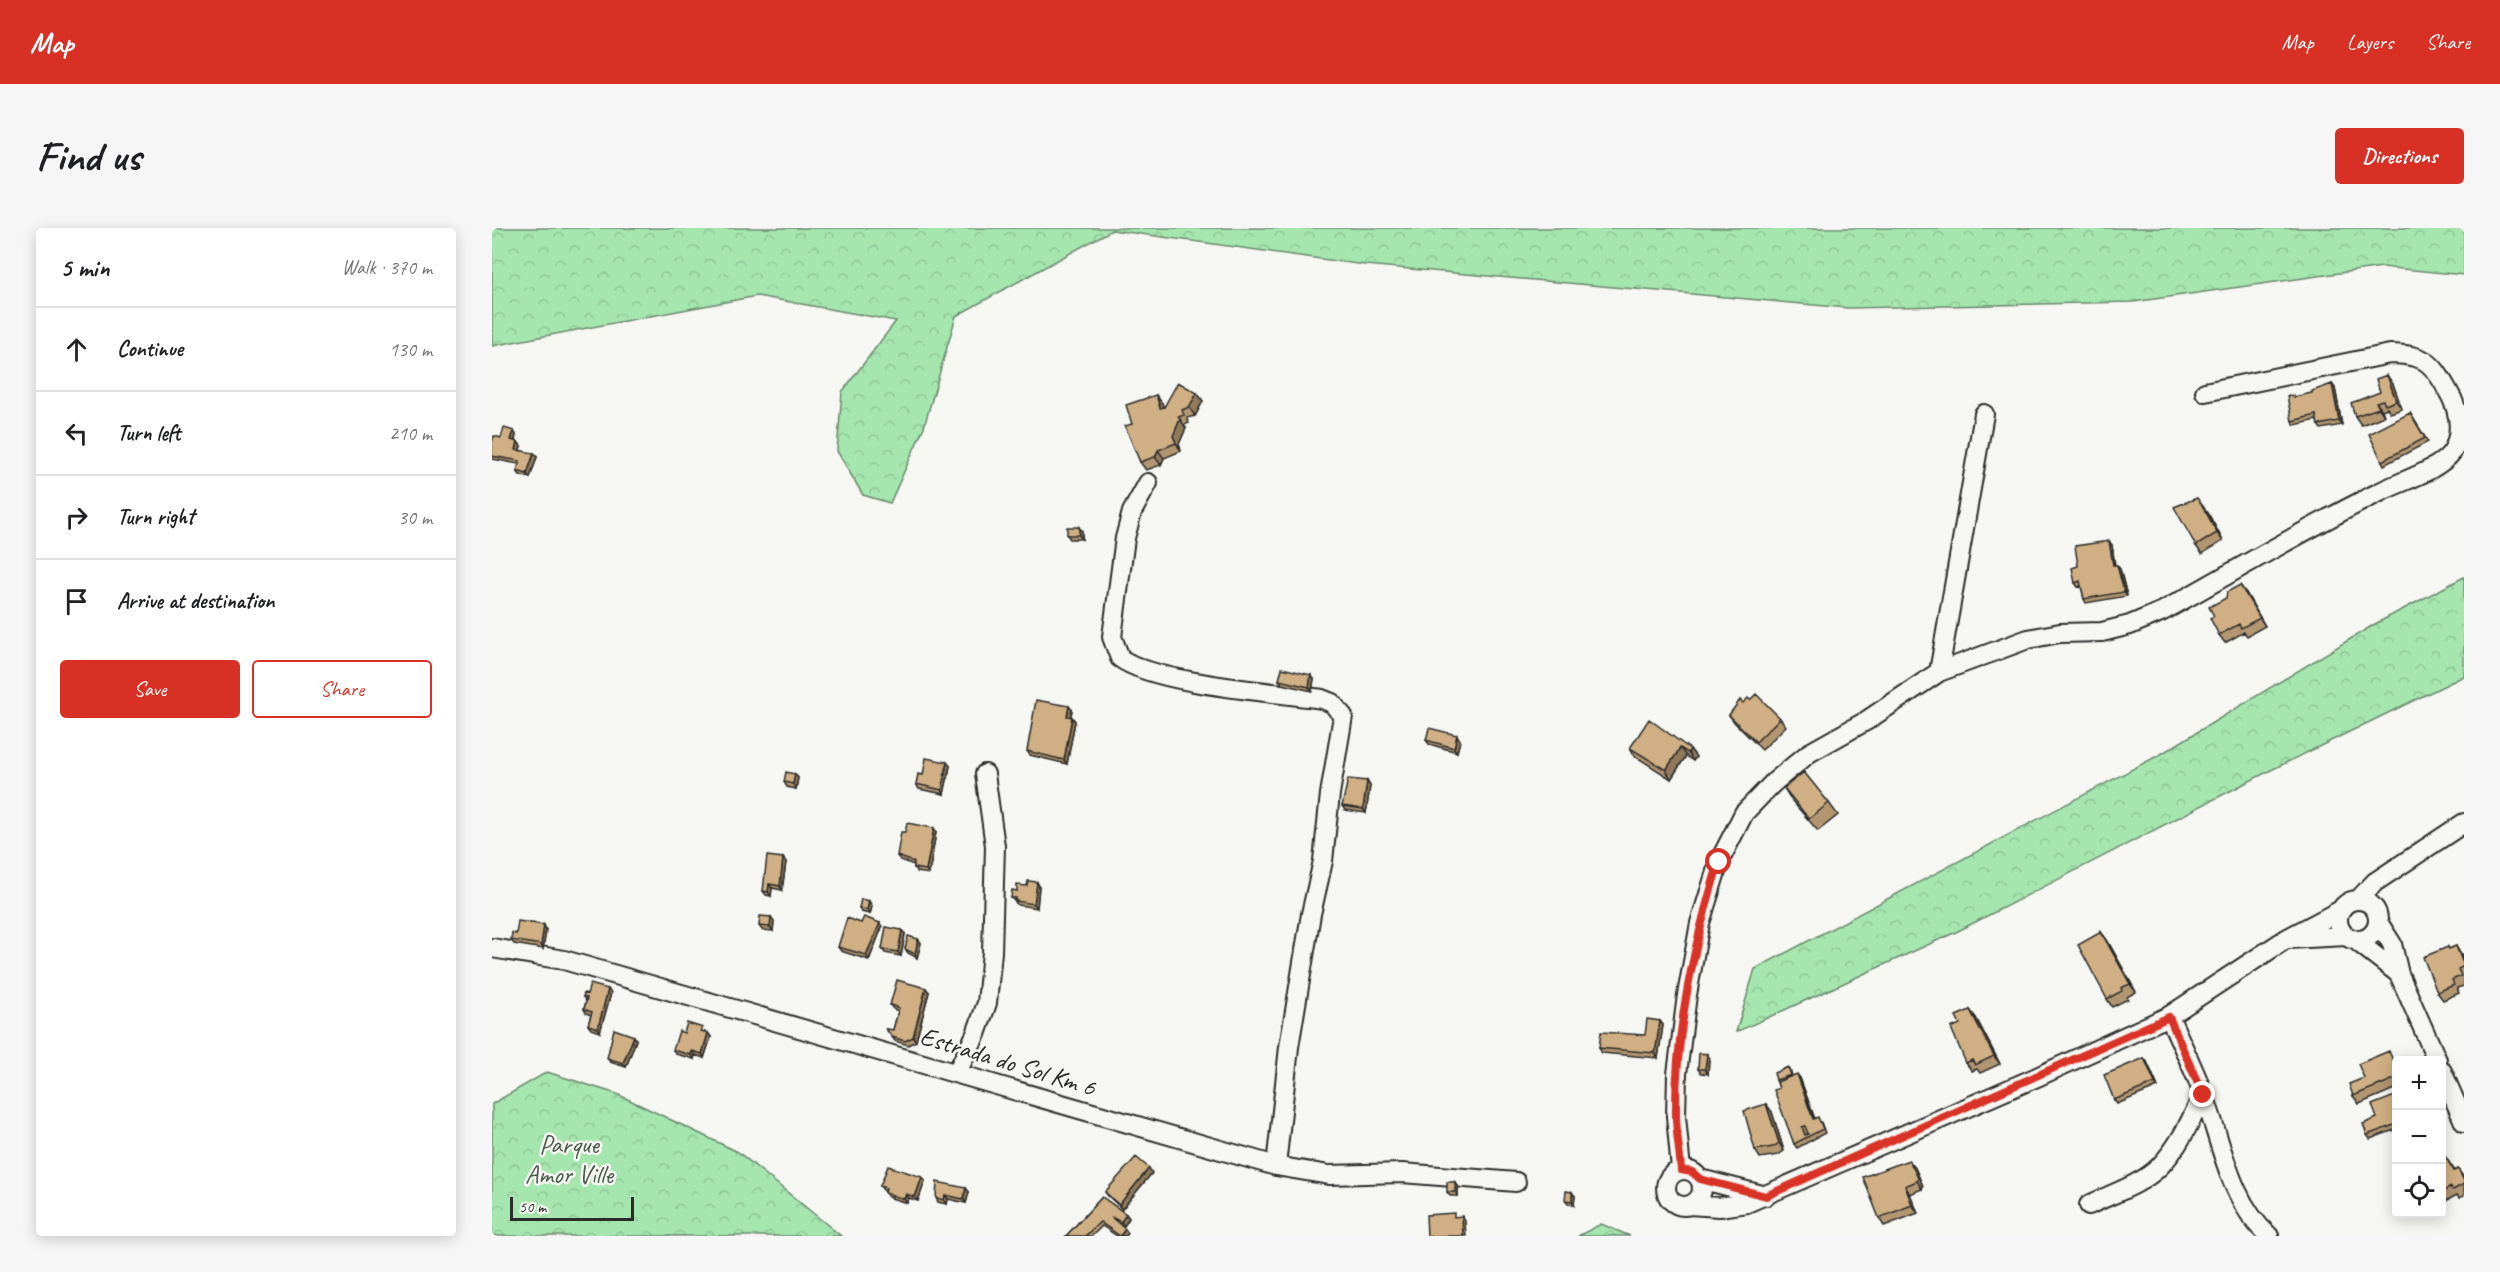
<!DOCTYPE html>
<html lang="en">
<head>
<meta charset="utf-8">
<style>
	body { margin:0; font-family:Caveat,sans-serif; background:#f6f6f6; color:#202124 }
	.controls { position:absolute; right:18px; bottom:18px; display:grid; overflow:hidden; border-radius:6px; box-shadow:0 3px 15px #0003 }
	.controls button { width:54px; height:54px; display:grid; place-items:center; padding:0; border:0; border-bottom:2px solid #e0e0e0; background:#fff; color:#202124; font:30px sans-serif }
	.scale { position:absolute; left:18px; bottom:15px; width:124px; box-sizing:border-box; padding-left:6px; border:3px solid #2b2b2b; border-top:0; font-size:16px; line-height:21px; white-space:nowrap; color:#2b2b2b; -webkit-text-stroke:4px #f6f6f2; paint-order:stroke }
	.stop { position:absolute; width:18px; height:18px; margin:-14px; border:4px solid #d93025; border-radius:50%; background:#fff }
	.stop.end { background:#d93025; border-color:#fff; box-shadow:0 2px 6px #0008 }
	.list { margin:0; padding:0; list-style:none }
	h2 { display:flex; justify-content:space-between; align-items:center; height:78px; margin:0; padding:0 24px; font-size:26px }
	h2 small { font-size:20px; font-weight:400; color:#757577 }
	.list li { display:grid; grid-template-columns:39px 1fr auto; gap:18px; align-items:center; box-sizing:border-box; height:84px; padding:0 24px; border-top:2px solid #e0e0e0 }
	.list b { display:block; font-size:22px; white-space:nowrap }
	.list em { font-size:20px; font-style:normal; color:#757577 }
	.actions { display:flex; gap:12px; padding:18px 24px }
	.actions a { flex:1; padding:14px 0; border:2px solid #d93025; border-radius:6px; text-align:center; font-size:21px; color:#d93025 }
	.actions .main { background:#d93025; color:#fff }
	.icon { flex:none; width:33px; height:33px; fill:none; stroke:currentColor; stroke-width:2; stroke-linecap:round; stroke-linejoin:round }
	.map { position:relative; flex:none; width:1972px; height:1008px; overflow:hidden; border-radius:6px }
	header { display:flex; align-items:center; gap:36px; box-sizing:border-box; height:84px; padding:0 30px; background:#d93025; color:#fff }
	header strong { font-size:28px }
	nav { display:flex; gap:33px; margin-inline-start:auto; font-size:21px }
	.intro { display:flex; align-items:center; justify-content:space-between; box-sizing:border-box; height:144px; padding:0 36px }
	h1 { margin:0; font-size:42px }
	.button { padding:15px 27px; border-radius:6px; background:#d93025; color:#fff; font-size:21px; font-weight:700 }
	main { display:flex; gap:36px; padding:0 36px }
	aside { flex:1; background:#fff; border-radius:6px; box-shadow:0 3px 15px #0003 }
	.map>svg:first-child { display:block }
	.forest { fill:url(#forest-crowns); stroke:#68886c; stroke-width:1.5 }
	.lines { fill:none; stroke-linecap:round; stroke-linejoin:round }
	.street-casing { stroke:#2b2b2b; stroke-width:22 }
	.street { stroke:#f6f6f2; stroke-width:18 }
	.wall { fill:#b29671; stroke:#2b2b2b; stroke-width:1.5 }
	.shaded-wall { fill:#917a5c; stroke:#2b2b2b; stroke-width:1.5 }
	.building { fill:#cfaf83; stroke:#2b2b2b; stroke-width:1.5; fill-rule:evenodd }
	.route { stroke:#d93025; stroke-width:8 }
	.labels { text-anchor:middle; stroke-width:5; stroke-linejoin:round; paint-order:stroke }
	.street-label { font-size:26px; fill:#2b2b2b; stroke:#f6f6f2 }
	.park-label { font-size:26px; fill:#4a5a4c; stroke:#f6f6f2 }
</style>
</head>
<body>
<header>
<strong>Map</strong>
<nav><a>Map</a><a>Layers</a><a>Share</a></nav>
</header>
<div class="intro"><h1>Find us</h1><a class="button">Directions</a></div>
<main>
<aside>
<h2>5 min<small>Walk · 370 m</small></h2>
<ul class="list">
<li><svg class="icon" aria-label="ahead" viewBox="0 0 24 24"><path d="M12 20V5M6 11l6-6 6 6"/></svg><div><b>Continue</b></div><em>130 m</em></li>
<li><svg class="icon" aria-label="left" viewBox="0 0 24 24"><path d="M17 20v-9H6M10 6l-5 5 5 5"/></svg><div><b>Turn left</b></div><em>210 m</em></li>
<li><svg class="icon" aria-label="right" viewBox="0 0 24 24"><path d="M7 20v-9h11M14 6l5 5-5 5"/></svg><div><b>Turn right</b></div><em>30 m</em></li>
<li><svg class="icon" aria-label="arrive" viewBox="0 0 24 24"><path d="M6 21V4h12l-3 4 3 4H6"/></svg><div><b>Arrive at destination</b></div></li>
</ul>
<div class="actions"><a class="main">Save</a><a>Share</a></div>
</aside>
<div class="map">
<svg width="1972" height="1008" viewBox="0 0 1972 1008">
	<defs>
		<pattern id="forest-crowns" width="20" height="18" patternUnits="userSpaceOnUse" patternTransform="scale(1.5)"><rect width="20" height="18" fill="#a5e5ae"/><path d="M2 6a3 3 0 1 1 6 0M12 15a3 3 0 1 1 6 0" fill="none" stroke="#8ec596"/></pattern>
	</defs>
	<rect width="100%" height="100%" fill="#f6f6f2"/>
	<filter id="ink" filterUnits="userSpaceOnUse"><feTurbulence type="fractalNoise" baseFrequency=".0167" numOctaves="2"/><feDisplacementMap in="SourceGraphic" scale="12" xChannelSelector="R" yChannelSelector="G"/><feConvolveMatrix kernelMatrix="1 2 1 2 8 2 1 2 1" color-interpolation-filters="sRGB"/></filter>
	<g filter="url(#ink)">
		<!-- forest -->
		<path class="forest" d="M0,0H1972V47L1890,39L1641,74L1356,80L873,37L620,2L464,88L432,199L398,275L371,267L345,223L350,164L404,93L265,68L0,118Z
			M1972,349V448L1777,543L1464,704L1244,804L1263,741L1669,526L1883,396Z
			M55,844L125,866L246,924L349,1008H0V876Z
			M1109,996L1138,1008H1086Z"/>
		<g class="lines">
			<!-- street casing -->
			<g class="street-casing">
				<path id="street" d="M656,255L640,284L633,310L620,409L628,430C663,456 783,464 830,471L840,475L851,488L838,566L831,633L819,686L797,819L784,938
					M1447,444L1492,186
					M1867,671L1883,654L1972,595
					M1846 692a20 20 0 1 1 40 0a20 20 0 1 1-40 0Z
					M1886,694L1900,716L1907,746L1945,832
					M1796,711L1855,708
					M1862,711L1907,746
					M0,720L72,732L784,938L837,947L910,945L1024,954
					M1677,788C1689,815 1702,841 1712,868C1730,915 1738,974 1777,1008
					M1950,843L1972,894
					M465,844L484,806L495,775L500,724L503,618L493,546
					M1189,942L1184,888L1185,846L1195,767L1208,695L1227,634L1252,585L1281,555L1317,525L1374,493L1447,444L1536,411L1568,405L1610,404L1638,397L1671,383C1743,343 1814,300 1888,264C1909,253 1946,243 1960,224C1972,203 1967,181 1955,161C1939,132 1931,127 1898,126L1713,164
					M1174 960a18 18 0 1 1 36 0a18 18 0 1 1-36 0Z
					M1208,951L1274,968
					M1197,977L1227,979L1255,975L1545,849L1677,788L1794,711L1847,683
					M1597,977C1619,966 1649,957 1667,939C1687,919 1699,892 1711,867"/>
			</g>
			<!-- street -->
			<use href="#street" class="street"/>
		</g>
		<!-- wall -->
		<path class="wall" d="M1840,156L1843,160L1850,197L1829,201L1826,197L1825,192L1803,197L1800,193L1803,169L1820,165Z
			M1901,156L1910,181L1898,185L1895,180L1890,182L1892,188L1869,197L1863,188L1888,164Z
			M705,165L711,173L703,188L695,190L697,195L692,197L694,200L687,216L689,223L672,230L669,237L654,242L648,234L640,196L664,167L670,175L671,179Z
			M1918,185L1936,214L1892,237L1890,233Z
			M22,203L24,207L23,213L26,214L29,218L28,222L45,229L38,250L28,247L25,243L27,236L0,231V214Z
			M1716,285L1731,313L1710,326L1704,318Z
			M590,303V311H578L575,307Z
			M1620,317L1623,337L1628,341L1635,368L1594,375L1592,371L1589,358L1586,359L1583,355L1586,338Z
			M1754,365L1773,398L1755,408L1752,404L1733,415L1727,407Z
			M822,451L820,463L790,456L787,452Z
			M1251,475L1288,490L1294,498L1270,522L1243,495L1237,487Z
			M580,482L579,488L583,493L575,536L538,527L535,523Z
			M934,512H968L965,524L937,516Z
			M1138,520L1198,521L1204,529L1201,533L1194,528L1179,551L1143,528Z
			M458,538L452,566L427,561L424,556L431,547Z
			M303,546L306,550L304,561L295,559L292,554Z
			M875,553L878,558L874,585L853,582L850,578Z
			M1292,560L1337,575L1346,587L1326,603L1300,573Z
			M444,604L437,646L425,644L422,640V637L408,632L405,628Z
			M291,630L294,634L290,662L280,660L279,668L274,667L271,663Z
			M545,654L547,658L545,680L526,677L519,670L525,663Z
			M380,678L378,686L369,684L367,680Z
			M279,689L282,693L281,703L270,702L267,698Z
			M369,695L390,699L377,732L349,723L346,719Z
			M52,697L54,702L51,721L22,716L19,712L24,706Z
			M1609,704L1615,712L1644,764L1635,769L1636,771L1620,779L1615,771Z
			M413,706L409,728L393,725L390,721Z
			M426,711L429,715L425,730L416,725L413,721Z
			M1964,718L1969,727L1972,733V758L1965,760L1967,765L1951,772L1945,764L1956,719L1957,721Z
			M437,764L424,813L416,817L403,813L394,801L401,802L406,783L401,781L398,777Z
			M119,765L108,804L99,801L96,797L99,787L94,785L92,781L94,773L91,769L95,766Z
			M1478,782L1484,790L1508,836L1488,845L1485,841L1480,843L1474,835Z
			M1168,793L1171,797L1166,830L1110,825L1107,820L1153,807Z
			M213,805H216L219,809L212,830L203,827L202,831L184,826L181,822L192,805L213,804Z
			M144,812L134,839L118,834L115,830Z
			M1217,830L1216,846L1209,845L1206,841Z
			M1652,830L1655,834L1666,859L1625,876L1622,872Z
			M1903,832L1905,834V860L1867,876L1861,868L1872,850Z
			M1299,844L1300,848L1308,850L1323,891L1329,894L1333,905L1305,920L1302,916L1287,860L1284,852Z
			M1905,867V901L1878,911L1875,907L1885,890Z
			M1274,876L1280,884L1292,923L1286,927L1268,930L1263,922Z
			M1950,924L1963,943L1966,941L1972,950V968L1967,970L1965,967L1950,975Z
			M1423,940L1431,958L1430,961L1418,966L1426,985L1392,998L1387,990Z
			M660,945L630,981L616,968L613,964Z
			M430,949L433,953L426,973L417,970L415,975L396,969L393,965V963L391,962L388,958Z
			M963,954L966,958V968H958L955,964Z
			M474,960L477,964L474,975L456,971L455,976L446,974L444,970Z
			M1083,968L1082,977L1076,976L1073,972Z
			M610,969L634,986L637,990L632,998L626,995L636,1005L634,1008H625L610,998L600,1008H574Z"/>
		<!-- shaded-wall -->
		<path class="shaded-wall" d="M1895,147L1901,156L1910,181L1904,173Z
			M1840,156L1843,160L1850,197L1847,193Z
			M705,165L711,173L703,188L697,179Z
			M664,167L670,175L674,188L668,180Z
			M1884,174L1890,182L1892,188L1887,180Z
			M688,191L694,200L687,216L689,223L684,215L681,208Z
			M22,203L24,207L22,216L19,212Z
			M26,214L29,218L27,226L24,222Z
			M666,222L672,230L669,237L663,229Z
			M42,225L45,229L38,250L35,246Z
			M1710,277L1716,285L1731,313L1725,305Z
			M587,299L590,303V311L587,307Z
			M1617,313L1620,317L1623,341L1621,337Z
			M1625,337L1628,341L1635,368L1632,364Z
			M1748,357L1754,365L1773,398L1768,390Z
			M819,447L822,451L820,463L817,459Z
			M577,478L580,482L578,492L575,488Z
			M580,489L583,493L575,536L572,532Z
			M965,507L968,512L965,524L962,520Z
			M1188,520L1194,528L1179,551L1174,542Z
			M1198,521L1204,529L1201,533L1196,525Z
			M455,534L458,538L452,566L450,562Z
			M303,546L306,550L304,561L301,556Z
			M875,553L878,558L874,585L871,581Z
			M442,600L444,604L437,646L434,642Z
			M291,630L294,634L290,662L288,658Z
			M545,654L547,658L545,680L542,676Z
			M277,656L280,660L279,668L276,664Z
			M377,673L380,678L378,686L375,682Z
			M279,689L282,693L281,703L278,699Z
			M388,695L390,699L377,732L374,727Z
			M52,697L54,702L51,721L49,717Z
			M410,702L413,706L409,728L406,724Z
			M1609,704L1615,712L1644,764L1638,756Z
			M426,711L429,715L425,730L423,726Z
			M1964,718L1969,727L1972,733V738Z
			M434,760L437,764L424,813L421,809Z
			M116,761L119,765L108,804L106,800Z
			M1478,782L1484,790L1508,836L1502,828Z
			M1168,793L1171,797L1166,830L1163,825Z
			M216,805L219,809L212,830L210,826Z
			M142,808L144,812L134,839L131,835Z
			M200,823L203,827L202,831L199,827Z
			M1215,826L1217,830L1216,846L1213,841Z
			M1652,830L1655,834L1666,859L1663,855Z
			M1305,846L1308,850L1324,895L1321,891Z
			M1274,876L1280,884L1292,923L1287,915Z
			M1417,932L1423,940L1431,958L1430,961L1425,953Z
			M657,940L660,945L630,981L627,977Z
			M430,949L433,953L426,973L423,969Z
			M963,954L966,958V968L963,964Z
			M1413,958L1418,966L1426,985L1420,977Z
			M474,960L477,964L474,975L471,971Z
			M1080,964L1083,968L1082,977L1080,973Z
			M414,966L417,970L415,975L412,971Z
			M453,967L456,971L455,976L452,972Z
			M634,986L637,990L632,998L629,994Z
			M970,988L973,993L974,1008H971Z
			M633,1001L636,1005L634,1008H628Z"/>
		<!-- building -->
		<path class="building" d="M1895,147L1904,173L1893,177L1891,172L1884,174L1887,180L1863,188L1859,175L1888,164L1884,151Z
			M686,154L705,165L697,179L690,182L692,187L686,189L688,191L681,208L684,215L666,222L663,229L648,234L633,198L640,196L634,177L664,167L668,180L672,179Z
			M1840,156L1847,193L1826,197L1824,187L1800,193L1795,168L1802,167V169L1820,165V163Z
			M1918,185L1933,210L1890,233L1877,206Z
			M12,200L22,203L19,212L26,214L24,222L42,225L35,246L25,243L28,233L0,228V214L2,208L9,210Z
			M1705,270L1710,277L1725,305L1704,318L1682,279Z
			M575,299H587V307H575Z
			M1617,313L1621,337H1625L1632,364L1592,371L1588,353L1583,355L1580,340L1586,338L1583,318Z
			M1748,357L1768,390L1749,400L1747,396L1727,407L1718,390L1722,388L1717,379L1734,370L1735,364Z
			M790,440L819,447L817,459L787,452Z
			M1264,466L1288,490L1264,514L1237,487L1248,472L1251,475L1256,470L1258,472Z
			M544,472L577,478L575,488L580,489L572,532L535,523Z
			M1157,491L1198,521L1196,525L1188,520L1174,542L1138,520Z
			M937,500L965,507L962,520L934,512Z
			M434,530L455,534L450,562L424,556L426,546L431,547Z
			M294,544L303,546L301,556L292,554Z
			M1312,544L1337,575L1317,591L1292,560Z
			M856,551L875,553L871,581L850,578Z
			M415,595L442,600L434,642L422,640V634L405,628L409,604H413Z
			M275,628L291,630L288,658L277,656L276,664L271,663Z
			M536,653L545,654L542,676L523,673L524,670H519L520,662L525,663V657L535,658Z
			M369,671L377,673L375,682L367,680Z
			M268,688L279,689L278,699L267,698Z
			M372,689L388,695L374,727L346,719L355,690L369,695Z
			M26,693L52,697L49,717L19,712L20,705L24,706Z
			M394,699L410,702L406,724L390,721Z
			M1609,704L1638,756L1629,760L1630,763L1615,771L1586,717Z
			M416,708L426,711L423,726L413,721Z
			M1964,718L1972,738L1966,741L1969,748L1960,752L1962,757L1945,764L1931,729L1956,719L1957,721Z
			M405,752L434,760L421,809L413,813L400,809L394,801L401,802L407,780L398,777Z
			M98,756L116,761L106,800L96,797L100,784L92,781L95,770L91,769L92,765L95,766Z
			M1478,782L1502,828L1483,837L1480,832L1474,835L1459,800L1468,796L1464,788Z
			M1155,791L1168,793L1163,825L1107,820L1109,804L1153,807Z
			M195,795L211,800L209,803L216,805L210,826L200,823L199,827L181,822L187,803L192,805Z
			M122,801L142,808L131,835L115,830Z
			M1897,823L1902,835L1905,834V850L1861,868L1857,856L1872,850L1866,836Z
			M1207,825L1215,826L1213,841H1206Z
			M1652,830L1663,855L1622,872L1612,847Z
			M1296,839L1299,847L1284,852L1282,845Z
			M1305,846L1321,891L1326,889L1331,901L1302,916L1282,862L1287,860L1285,854ZM1313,898L1316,906L1313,907L1310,899Z
			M1905,867V896L1875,907L1871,896L1885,890L1880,877Z
			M1274,876L1287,915L1281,919L1263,922L1252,883Z
			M1950,923L1962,943L1966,941L1972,953V956L1961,962L1959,959L1950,964Z
			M644,929L657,940L627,977L613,964Z
			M1417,932L1426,950L1425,953L1413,958L1420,977L1387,990L1371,949Z
			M396,938L430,949L423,969L414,966L412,971L393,965L394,960L388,958Z
			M445,954L474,960L471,971L453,967L452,972L444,970Z
			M955,954H963V964H955Z
			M1074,963L1080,964V973L1073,972Z
			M610,969L634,986L629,994L619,989L633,1001L628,1008L608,994L593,1008H574Z
			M962,985V989L970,988L971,1008H935L934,987Z"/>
	</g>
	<g class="lines" filter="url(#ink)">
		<!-- route -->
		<path class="route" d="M1227,634C1202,715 1183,802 1184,887C1184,906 1188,924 1189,942L1200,944L1208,951L1274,968L1677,789L1711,867"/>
	</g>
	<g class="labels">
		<!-- street labels -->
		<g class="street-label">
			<text transform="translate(516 833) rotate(17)" y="9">Estrada do Sol Km 6</text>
		</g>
		<!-- park labels -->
		<g class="park-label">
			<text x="77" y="925">Parque<tspan x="77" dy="30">Amor Ville</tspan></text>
		</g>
	</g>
</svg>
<div class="controls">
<button>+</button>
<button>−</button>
<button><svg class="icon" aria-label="locate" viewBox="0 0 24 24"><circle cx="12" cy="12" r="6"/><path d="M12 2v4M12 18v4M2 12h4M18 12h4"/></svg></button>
</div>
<div class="scale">50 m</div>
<div class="stop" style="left:1227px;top:634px"></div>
<div class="stop end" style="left:1711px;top:867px"></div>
</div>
</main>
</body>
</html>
